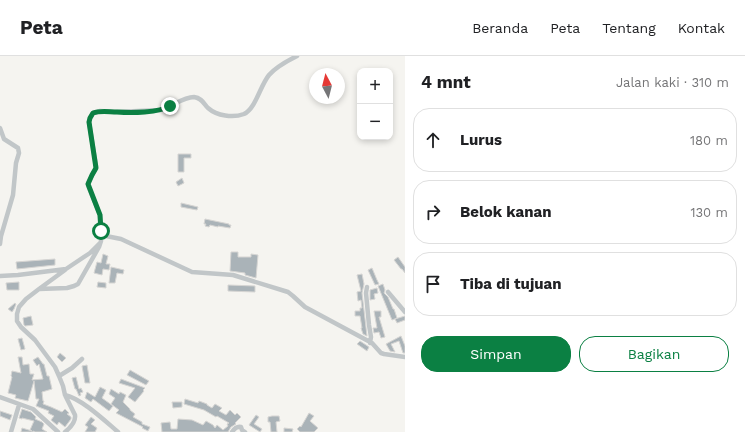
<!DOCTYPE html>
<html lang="id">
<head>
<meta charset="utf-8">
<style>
	body { margin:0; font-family:"Work Sans",sans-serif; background:#f2f2f2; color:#202124 }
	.controls { position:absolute; right:12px; top:12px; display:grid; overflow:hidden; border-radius:8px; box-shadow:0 2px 6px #0003 }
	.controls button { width:36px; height:36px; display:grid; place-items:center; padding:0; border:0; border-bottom:1px solid #e0e0e0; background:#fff; color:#202124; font:20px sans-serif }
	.compass { position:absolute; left:309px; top:12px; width:36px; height:36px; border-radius:50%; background:#fff; box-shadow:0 2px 6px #0003; rotate:353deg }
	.stop { position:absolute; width:12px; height:12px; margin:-9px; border:3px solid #0b8043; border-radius:50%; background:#fff }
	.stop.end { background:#0b8043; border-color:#fff; box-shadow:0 1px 4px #0008 }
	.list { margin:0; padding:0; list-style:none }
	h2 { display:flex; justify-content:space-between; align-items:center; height:52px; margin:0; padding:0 16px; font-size:17px }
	h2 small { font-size:13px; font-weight:400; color:#757577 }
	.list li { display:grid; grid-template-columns:26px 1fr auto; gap:12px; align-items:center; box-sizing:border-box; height:64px; margin:0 8px 8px; padding:0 8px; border:1px solid #e0e0e0; border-radius:16px }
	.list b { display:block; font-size:15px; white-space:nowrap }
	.list em { font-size:13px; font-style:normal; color:#757577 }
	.actions { display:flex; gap:8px; padding:12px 16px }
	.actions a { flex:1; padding:9px 0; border:1px solid #0b8043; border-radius:16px; text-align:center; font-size:14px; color:#0b8043 }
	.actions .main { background:#0b8043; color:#fff }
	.icon { flex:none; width:22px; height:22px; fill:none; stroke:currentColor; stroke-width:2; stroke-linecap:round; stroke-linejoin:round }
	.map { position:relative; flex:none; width:405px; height:376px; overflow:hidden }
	header { display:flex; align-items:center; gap:24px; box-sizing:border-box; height:56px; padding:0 20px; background:#fff; border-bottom:1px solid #e0e0e0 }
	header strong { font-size:19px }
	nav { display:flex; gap:22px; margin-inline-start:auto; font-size:14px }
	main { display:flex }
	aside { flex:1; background:#fff }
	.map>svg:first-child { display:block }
	.building { fill:#aab3b8; stroke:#d6d5d3 }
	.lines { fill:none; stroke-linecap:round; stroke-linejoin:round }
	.street { stroke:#c1c6c8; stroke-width:4.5 }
	.route { stroke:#0b8043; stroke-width:5 }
</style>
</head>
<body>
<header>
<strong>Peta</strong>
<nav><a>Beranda</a><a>Peta</a><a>Tentang</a><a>Kontak</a></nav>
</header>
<main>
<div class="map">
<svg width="405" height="376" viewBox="0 0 405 376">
	<rect width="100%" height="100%" fill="#f5f4f0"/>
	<!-- building -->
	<path class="building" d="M178,98H191V102H184V116H178Z
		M182,122L184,127L178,130L176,126Z
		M181,147L198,151L197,154L181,151Z
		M205,163L229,168V169H231L230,172L218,170V171L210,169L209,171L205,170L206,168H204Z
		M231,196H238V201H251V198L258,199L256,222L245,219V217L230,215Z
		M103,198L108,200L106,208H110L109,214L103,213L102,219L94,217L97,206L101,207Z
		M398,201L405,211V217L402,213H401L394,204Z
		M55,203V209L17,213L16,206Z
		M111,211L124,214L123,218L117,217L115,227H109Z
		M372,212L377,224L379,228L375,229L368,214Z
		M362,218L364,228L362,237L367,280L363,278L361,272H362L360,260H355V255H360V252H362L361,244L358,245L357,236L361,235L357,219Z
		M19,226V234H7L6,227Z
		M98,226L106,227V232L97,231Z
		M383,228L385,234L384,237L388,241L393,253H394L397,262L392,264L378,230Z
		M228,229L255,230V236L228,235Z
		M377,232L378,237L374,238L375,243L370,244V234Z
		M15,247L16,248L14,253L12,256L8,253Z
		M374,255H381V261H379L385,281L381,282L379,276L374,277L373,272H377Z
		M31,260L33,269L25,270L24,269L23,262Z
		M405,260V264L397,267L395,263Z
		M401,280L405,290V297H403L399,285L391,288L395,296L390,295L386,288Z
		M22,282L25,293L21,294L18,283Z
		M360,285L369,291L367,295L357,288Z
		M60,297L66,302L62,306L57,301Z
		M18,301H22L23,309L29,308L30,318H34L32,324L43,323L39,308L37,310L33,304L38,301L43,308H44L47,320H49L52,333L42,336L43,345H44L43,348L51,351L62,356L65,353L69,357L67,358L71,361V363L65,371L59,366L57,369L51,364L54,360L48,357L49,355L36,350L39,343H36L34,325L28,345L15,342L16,339L8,337L12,321L11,320L12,315L21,317Z
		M87,309L90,327H85L82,310Z
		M130,314L149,325L146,329L127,319Z
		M76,321L79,333L81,332L83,336L80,337L81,339L79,340L76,333H75L72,322Z
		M121,323L145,332L143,334L144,335L135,346L128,341L135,332L119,327Z
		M100,331L106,334L102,342L113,350L109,355L93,343L91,346L85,342L87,336L95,341Z
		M111,333L119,338L120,336L126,339L123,346L130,353V354L135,358L133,361L142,366V368L150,371L148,375L142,372L143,371L116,357L119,354L111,348L115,342L109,338Z
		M185,343L198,347L199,345L207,348V349L212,352L215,348L222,352L219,355L226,359L230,354L235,359L237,357L241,361L235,367L236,368L231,371L228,376H162L161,367L170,366L171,373H177L178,363L192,364L203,369L206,365L213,369L215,372L217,369L223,374L228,370L227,368L229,367L217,360L216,361L204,354L184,348Z
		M172,346H182V351L173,352Z
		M22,353L31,356L36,361L35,363L42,366L44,368L42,373L47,376H35L33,375V376H21L22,372L32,375L30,374L34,365L22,362V363L19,362Z
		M0,355L12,359L10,364L0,360Z
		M309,357L314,360L310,365L318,372L314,376H300L297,373L300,370L301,371Z
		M256,359L259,361L254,368L262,373L260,376L249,369Z
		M272,360H279L280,365L276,366L277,376H271L270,366H268V361Z
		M91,361L95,364L91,368L97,372L95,376H85L88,371L85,369Z
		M284,372L293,373L292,376H284Z"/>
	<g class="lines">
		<!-- street -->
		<path class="street" d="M0,72L4,83L18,92L19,97L16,107L13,139L1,180L0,188
			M101,179L121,183L192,216L233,219L288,236L293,240L305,251L372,287L381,297L384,298L405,301
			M0,220L18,219L66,213L90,197L99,188
			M367,231L366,237L369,269L371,281L370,287
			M39,233L65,214
			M388,236L405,256
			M59,320L72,312L82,303
			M65,339C82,343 104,364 118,376
			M0,341L33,353L58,376
			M11,376L19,349
			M65,376C70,372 76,366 75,359L65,339L63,330L59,320L55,311L35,284L21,271L17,265V258L19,251L26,243L39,233L67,232L74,230L78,228L99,191L101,185L100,159L89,132L88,128L89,125L95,114L96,110L89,66L90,62L93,57L100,55L116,56L160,54C171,52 182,41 194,41C202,42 204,48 208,52C217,60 233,62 244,58C256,52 260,30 269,19C276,11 287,5 297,0
			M232,376C234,373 237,370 241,371L242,374L245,376"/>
	</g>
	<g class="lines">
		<!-- route -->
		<path class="route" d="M101,175L100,159L88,128L92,119L96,112L89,66L90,62L93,57C101,54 109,56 117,56C131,57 159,57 170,50"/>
	</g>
</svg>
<div class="controls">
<button>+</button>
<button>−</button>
</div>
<svg class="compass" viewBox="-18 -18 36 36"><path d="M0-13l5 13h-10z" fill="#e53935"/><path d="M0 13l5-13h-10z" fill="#757577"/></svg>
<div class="stop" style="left:101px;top:175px"></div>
<div class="stop end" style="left:170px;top:50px"></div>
</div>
<aside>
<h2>4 mnt<small>Jalan kaki · 310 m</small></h2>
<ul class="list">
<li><svg class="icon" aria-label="ahead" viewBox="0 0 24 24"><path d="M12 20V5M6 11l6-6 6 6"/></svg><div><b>Lurus</b></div><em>180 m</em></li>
<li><svg class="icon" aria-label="right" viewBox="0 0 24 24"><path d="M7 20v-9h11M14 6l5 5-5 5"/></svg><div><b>Belok kanan</b></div><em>130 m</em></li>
<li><svg class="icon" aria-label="arrive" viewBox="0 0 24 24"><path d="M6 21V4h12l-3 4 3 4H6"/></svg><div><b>Tiba di tujuan</b></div></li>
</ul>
<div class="actions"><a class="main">Simpan</a><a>Bagikan</a></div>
</aside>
</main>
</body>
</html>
